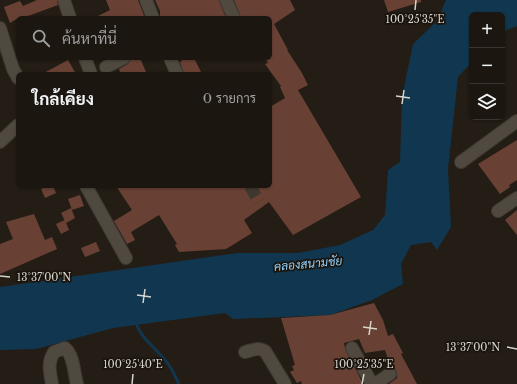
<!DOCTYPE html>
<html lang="th">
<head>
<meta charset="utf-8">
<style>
	body { margin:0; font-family:"Libre Baskerville",Sarabun,serif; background:#28231e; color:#f1f3f6 }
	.controls { position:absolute; right:12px; top:12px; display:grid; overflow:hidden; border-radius:6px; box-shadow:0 1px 3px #0004 }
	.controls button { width:36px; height:36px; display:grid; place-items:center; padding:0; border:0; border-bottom:1px solid #393530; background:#1b1610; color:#f1f3f6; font:20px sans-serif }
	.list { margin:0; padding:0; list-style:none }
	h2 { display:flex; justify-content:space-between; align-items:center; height:52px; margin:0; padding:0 16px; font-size:17px }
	h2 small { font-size:13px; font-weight:400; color:#a09f9f }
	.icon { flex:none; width:22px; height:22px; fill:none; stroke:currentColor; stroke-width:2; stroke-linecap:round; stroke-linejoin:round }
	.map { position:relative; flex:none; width:517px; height:384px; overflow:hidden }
	.search { position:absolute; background:#1b1610; box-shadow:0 1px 3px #0004; left:16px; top:16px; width:256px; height:44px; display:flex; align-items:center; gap:10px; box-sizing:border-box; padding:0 14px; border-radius:6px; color:#a09f9f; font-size:15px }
	.panel { position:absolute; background:#1b1610; box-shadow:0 1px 3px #0004; left:16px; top:72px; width:256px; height:116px; border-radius:6px }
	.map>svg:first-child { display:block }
	.water { fill:#10374f }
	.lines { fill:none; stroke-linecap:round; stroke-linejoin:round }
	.stream { stroke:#10374f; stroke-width:3 }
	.building { fill:#694134 }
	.minor-tunnel { stroke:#3f3831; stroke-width:12; stroke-dasharray:12 6; stroke-linecap:butt }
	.minor-casing { stroke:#3d3933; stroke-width:14 }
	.minor { stroke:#50493f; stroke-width:12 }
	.ticks { fill:none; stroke:#d7d3cd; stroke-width:1.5 }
	.labels { text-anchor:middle; stroke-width:3.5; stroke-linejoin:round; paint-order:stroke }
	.water-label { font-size:12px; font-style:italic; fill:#91d1fd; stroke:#1a140c }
	.ticks-label { font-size:10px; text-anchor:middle; fill:#d7d3cd; stroke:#1a140c; stroke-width:3.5; stroke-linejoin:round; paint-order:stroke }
</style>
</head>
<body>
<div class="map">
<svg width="517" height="384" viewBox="0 0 517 384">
	<rect width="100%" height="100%" fill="#241d15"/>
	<!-- water -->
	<path class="water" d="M446,0H517V26L502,32V15H472V62L458,77L448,169L451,227L437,250L431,242L411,245L401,264L403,284L372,300L330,315L233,319L225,313L113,328L36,349L0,350V287L237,253H298L340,245L373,230L385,215L388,170L400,162L402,97L413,44L437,21Z"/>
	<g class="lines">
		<!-- stream -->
		<path class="stream" d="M135,321C142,340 153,345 165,360C171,366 175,376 179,384"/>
	</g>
	<!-- building -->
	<path class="building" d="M37,0H57L58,5L31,15L18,18L10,23L4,7L20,1L23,6Z
		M106,0H138L145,18H94L110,10Z
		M155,0H219L226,18H160V11Z
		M234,0H290L295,10L274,24L288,50H287L302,73L308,85L298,90L361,197L293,235L269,202L244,220L252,233L226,249L179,252L175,245L177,244L159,215L131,232L135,240L127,244L114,221L132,210L116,186H270V107L285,98L280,87L281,86L265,64L268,63L265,58H270V18H241Z
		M384,0H421V2L388,12Z
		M131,58H140L147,74H121L119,69L128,64Z
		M180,58H194L202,74H184L180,62L182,61Z
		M68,60L76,74H42Z
		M517,140V180L509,185L510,187L500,194L478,164Z
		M48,186H53L56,193L45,198L41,189Z
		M80,195L84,206L72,210L68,199Z
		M71,208L75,218L66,223L61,213Z
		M517,210V235L505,220Z
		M34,214L45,240L52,237L57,249L0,274V244L13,239L6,222Z
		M65,220L69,230L61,234L56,224Z
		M96,242L100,251L85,257L81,248Z
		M374,303L383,320L388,336L393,334L403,353L401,354L417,384H389L397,378V373L394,367H389L390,365L385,350L365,353L359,339L344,343L345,348L363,384H302L301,381L297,383L290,372L294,370L292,366L295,365L281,318L330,315Z"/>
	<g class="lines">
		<!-- minor-tunnel -->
		<path class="minor-tunnel" d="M250,186L259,202"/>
		<!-- minor casing -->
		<g class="minor-casing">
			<path id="minor" d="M64,0L70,18
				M146,0L153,18
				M226,0L234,18
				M0,28L13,69L18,78
				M85,58L91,74
				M170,58L177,74
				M106,67L124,58
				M0,142L18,125
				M461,162L517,121
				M86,186L126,258
				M498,211L517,198
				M352,348L372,384
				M245,352C253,350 258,347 265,351L285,384
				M52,384C50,372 47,363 54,352L65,348C74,355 74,374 77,384
				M375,384L390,374"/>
		</g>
		<!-- minor -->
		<use href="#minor" class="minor"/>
	</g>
	<!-- ticks -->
	<path class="ticks" d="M415,10L416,0M396,96L410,98M402,104L404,90M0,276L10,277M137,295L151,297M143,303L145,289M363,327L377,329M369,335L371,321M507,347L517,349M132,384L133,374M362,384L364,374"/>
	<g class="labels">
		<!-- water labels -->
		<g class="water-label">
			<text transform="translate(308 264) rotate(-5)" y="4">คลองสนามชัย</text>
		</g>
	</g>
	<g class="ticks-label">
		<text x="415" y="23">100°25'35"E</text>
		<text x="44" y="281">13°37'00"N</text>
		<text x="473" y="351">13°37'00"N</text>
		<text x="133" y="368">100°25'40"E</text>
		<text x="364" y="368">100°25'35"E</text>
	</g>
</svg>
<div class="controls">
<button>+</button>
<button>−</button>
<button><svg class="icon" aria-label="layers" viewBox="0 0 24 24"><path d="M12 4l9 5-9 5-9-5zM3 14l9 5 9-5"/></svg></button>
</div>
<div class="search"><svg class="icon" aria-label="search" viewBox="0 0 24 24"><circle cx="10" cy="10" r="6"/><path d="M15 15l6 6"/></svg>ค้นหาที่นี่</div>
<section class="panel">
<h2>ใกล้เคียง<small>0 รายการ</small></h2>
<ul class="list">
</ul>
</section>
</div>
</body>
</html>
